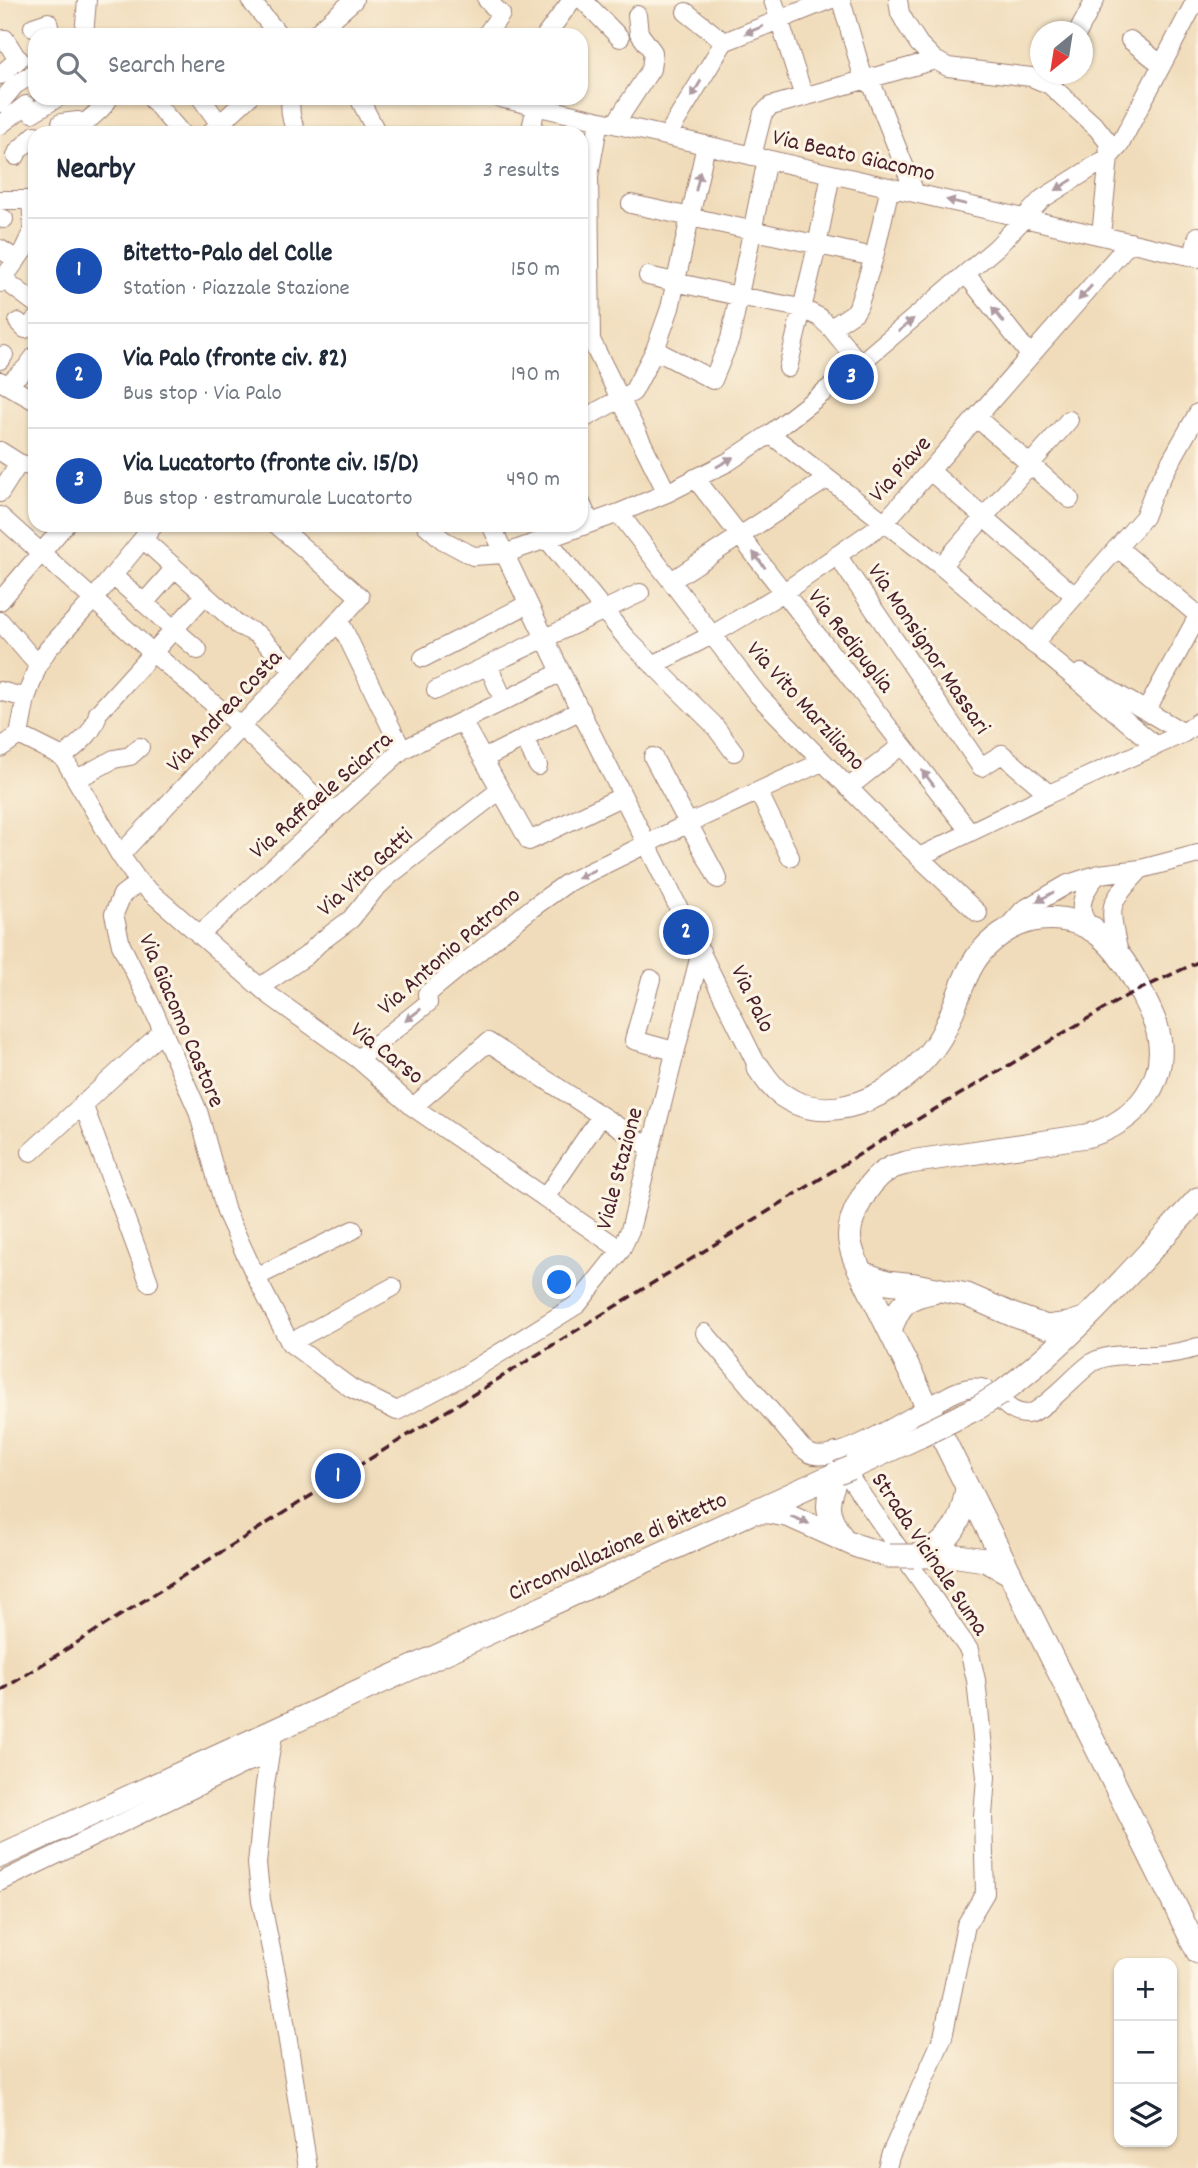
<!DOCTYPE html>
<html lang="en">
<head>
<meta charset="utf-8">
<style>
	body { margin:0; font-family:Dekko,sans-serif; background:#f6f6f7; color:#1f2937 }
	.controls { position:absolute; right:21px; bottom:21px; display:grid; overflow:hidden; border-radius:14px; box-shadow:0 2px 5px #0004 }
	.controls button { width:63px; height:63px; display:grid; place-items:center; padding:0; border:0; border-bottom:2px solid #e0e1e3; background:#fff; color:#1f2937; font:35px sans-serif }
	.compass { position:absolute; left:1030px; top:21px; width:63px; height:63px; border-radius:50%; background:#fff; box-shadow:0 2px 5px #0004; rotate:210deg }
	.you { position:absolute; left:560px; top:1283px; width:24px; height:24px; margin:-18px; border:5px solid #fff; border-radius:50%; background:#1a73e8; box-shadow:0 0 0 10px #1a73e833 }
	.badge { display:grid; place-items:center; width:46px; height:46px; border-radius:50%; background:#c8321e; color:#fff; font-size:23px; font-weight:700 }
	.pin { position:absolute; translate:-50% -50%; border:4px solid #fff; box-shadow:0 2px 7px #0006 }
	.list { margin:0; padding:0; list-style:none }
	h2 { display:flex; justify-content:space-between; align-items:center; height:91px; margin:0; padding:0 28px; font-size:30px }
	h2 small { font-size:23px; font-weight:400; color:#747a83 }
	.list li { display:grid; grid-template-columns:46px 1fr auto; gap:21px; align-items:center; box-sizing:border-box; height:105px; padding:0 28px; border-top:2px solid #e0e1e3 }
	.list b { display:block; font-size:26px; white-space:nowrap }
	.list p { margin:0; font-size:23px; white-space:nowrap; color:#747a83 }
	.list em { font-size:23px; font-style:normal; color:#747a83 }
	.icon { flex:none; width:38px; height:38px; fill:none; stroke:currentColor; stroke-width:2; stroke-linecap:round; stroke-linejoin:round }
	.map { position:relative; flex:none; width:1198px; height:2168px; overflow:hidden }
	.search { position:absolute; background:#fff; box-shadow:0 2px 5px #0004; left:28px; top:28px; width:560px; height:77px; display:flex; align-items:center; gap:18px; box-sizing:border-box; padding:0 24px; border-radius:21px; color:#747a83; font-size:26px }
	.panel { position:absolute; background:#fff; box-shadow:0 2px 5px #0004; left:28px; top:126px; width:560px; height:406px; border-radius:21px }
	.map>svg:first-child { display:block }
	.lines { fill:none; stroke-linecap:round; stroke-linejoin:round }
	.minor-casing { stroke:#9d7e72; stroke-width:20 }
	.major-casing { stroke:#9d7e72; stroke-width:25 }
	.minor { stroke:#fff; stroke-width:18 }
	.major { stroke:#fff; stroke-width:23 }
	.rail { stroke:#4a1f2b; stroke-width:3.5; stroke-dasharray:10 5; stroke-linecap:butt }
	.major-bridge-casing { stroke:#9d7e72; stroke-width:25; stroke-linecap:butt }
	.major-bridge { stroke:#fff; stroke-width:23 }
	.oneway { fill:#ae9aa0 }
	.labels { text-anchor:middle; stroke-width:6; stroke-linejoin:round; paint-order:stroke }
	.street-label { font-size:24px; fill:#4a1f2b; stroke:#fcf5e5 }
</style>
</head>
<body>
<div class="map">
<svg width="1198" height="2168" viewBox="0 0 1198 2168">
	<rect width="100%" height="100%" fill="#fcf5e5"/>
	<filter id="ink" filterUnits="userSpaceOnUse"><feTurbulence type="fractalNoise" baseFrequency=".0143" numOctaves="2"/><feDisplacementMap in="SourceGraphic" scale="14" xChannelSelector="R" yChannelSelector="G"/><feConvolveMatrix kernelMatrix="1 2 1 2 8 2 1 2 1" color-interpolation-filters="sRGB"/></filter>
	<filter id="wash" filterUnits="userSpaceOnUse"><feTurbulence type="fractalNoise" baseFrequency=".00686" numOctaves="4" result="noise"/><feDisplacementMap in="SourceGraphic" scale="28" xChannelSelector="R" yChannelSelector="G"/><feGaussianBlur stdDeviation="1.57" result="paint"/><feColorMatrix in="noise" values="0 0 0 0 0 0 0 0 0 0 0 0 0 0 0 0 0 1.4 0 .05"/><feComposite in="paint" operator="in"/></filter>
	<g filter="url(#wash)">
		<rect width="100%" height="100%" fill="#f0dcba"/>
	</g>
	<g filter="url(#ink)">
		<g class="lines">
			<!-- minor casing -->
			<g class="minor-casing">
				<path id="minor" d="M250,0L279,35
					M583,0L620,38
					M773,0L804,97
					M841,0L864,80L873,87L915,193
					M898,0L900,13L906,24L919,44L935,60L948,67L1031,77L1050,85L1097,128L1108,142L1109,157L1101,235
					M686,12L724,42
					M33,27L48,22L51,35
					M1078,32L1095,0
					M84,35L87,0
					M314,35L354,0
					M486,35L501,14L487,0
					M546,35L572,0
					M1,40L5,39L18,60
					M1130,40L1162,65
					M724,42L829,0
					M0,75L19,59
					M151,98L181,133
					M201,98L224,130
					M291,98C289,111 291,121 297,133
					M359,98L377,133
					M500,98L1198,258
					M0,103L15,85L35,73
					M599,121L589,176L591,340L667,493
					M61,123L78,121L83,124
					M615,124L651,69L653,52L639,33L637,15
					M0,125L26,105L32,113L57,98
					M79,133C86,117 102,113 109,98
					M210,133L248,98
					M530,133L536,107
					M667,136L724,42
					M16,156L18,151L35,135
					M752,156L763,113L771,106L935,60
					M0,200H35
					M631,204L874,257
					M0,218L4,219
					M0,249L17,260
					M1193,256L1198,236
					M966,274L1030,355
					M648,276L738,296L801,308L819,317L831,328L860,364
					M3,279L35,303
					M0,283L23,251L33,230L31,200
					M18,322L25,329L28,328L35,320
					M831,328L855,312L858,307L874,257L890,187
					M655,350L713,380L730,339L767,159
					M0,360L4,355
					M788,368L817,246L831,174
					M0,381L35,401
					M7,385L26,368L35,356
					M977,418L1070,499
					M581,420L633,392L655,350L670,308L706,145
					M770,434L941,566L1156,746
					M0,451L19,463L35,468
					M930,471L1075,596
					M695,478L970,832
					M0,493L19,463
					M581,503L590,522
					M619,513L758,695L883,823L978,913
					M0,516L153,653L240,726L332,812
					M426,525L443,540L473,556L504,554L619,513L667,493L728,462L770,434L856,367L997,247L1042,199L1109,157L1119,146L1196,0
					M491,525L561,672L758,1067
					M547,539L626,638L713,724L734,752
					M144,540L234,621
					M1118,548L1198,615
					M837,555L981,767L1002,754L1049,794
					M941,566L1069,420
					M113,576L198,650
					M671,581L827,479
					M0,601L65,525
					M144,603L175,568
					M339,620L402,750
					M0,621L38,665
					M238,625L257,634L294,670
					M1042,650L1033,644L1144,517L1154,491L1198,413
					M423,658L528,604
					M488,665L504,701
					M653,665L712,635L784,592L884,523L1130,242
					M1081,673L1184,733
					M436,690L640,593
					M0,691L26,698
					M1146,711L1198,616
					M462,721L529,841L623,796
					M19,735L63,757L120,855L139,882L122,895L114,914L121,945L154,1011L198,1111L226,1212L256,1277L290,1343L351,1388L397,1411L463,1376L578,1304L621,1250L630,1230L701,951
					M524,738L538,766
					M0,748L19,735L26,698L38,665L48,649L93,600L154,525
					M63,757C78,744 94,734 98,713L205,595
					M653,757L718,879
					M483,759L581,710
					M77,779L114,759L130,756L140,747
					M848,788L902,745
					M759,793L790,857
					M120,855L294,670L360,597L277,525
					M919,857L1049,794L1184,733L1198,722
					M139,882L269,995L358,1059L413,1107L488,1042L651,1148
					M1094,926L1090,929C1088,924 1083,917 1082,912C1080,898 1089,883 1099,874
					M1006,929L1023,910L1068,884L1099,874L1141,869L1198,854
					M199,935L402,750L504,701L561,672
					M1119,953C1116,939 1110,920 1113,906C1117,893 1132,879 1141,869
					M651,979L634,1040L674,1051
					M260,987L306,956L319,943L351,919L375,889L391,874L500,790
					M358,1059L428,1003L427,994L532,908L567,883L687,824L822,762
					M83,1104L149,1282
					M413,1107L621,1250
					M31,1152L163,1031
					M545,1198L601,1116
					M256,1277L353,1230
					M705,1333L802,1448C805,1450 808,1453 811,1454C840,1466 927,1405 956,1392C998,1374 998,1414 1027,1414C1043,1413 1077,1372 1093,1362C1111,1352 1137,1356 1156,1355C1171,1354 1184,1352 1198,1347
					M290,1343L393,1287
					M836,1452L854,1484L969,1650L976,1680L986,1777L983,1816L985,1893L966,1925L943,2037L890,2156L887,2168
					M274,1730L265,1784L257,1864L261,1900L282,2003L308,2168
					M0,1882L246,1763L269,1755"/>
			</g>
			<!-- major casing -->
			<g class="major-casing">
				<path id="major" d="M758,1067C765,1077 772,1088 782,1095C836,1133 911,1085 940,1038C956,1011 961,976 981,952C996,935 1017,921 1040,919C1091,914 1117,946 1138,986C1144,999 1151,1011 1156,1025C1173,1078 1137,1123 1086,1136L910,1162C904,1164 896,1165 889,1169C869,1179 846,1219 850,1242C853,1261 865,1279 873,1297L1198,1952
					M862,1273L887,1282L915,1285L967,1295L1013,1315L1047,1327L1069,1324L1084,1319
					M890,1330C900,1304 905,1297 933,1292
					M1001,1393C1075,1338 1136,1266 1198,1199
					M851,1468L920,1436
					M838,1473C825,1502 824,1512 843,1539
					M754,1512H771L790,1516L857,1546L889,1556
					M914,1556H958L985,1560L1009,1573
					M922,1556C953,1540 962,1521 967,1488
					M0,1856L838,1473"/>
			</g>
			<!-- minor -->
			<use href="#minor" class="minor"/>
			<!-- major -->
			<use href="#major" class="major"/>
			<!-- rail -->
			<path class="rail" d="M0,1691L339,1478L881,1141L1126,996L1198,962"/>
			<!-- major-bridge casing -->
			<g class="major-bridge-casing">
				<path id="major-bridge" d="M920,1436L979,1407L1001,1393
					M838,1473L851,1468
					M889,1556H914"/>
			</g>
			<!-- major-bridge -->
			<use href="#major-bridge" class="major-bridge"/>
		</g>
		<!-- one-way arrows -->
		<defs><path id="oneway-solid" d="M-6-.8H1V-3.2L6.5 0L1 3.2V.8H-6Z" transform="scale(1.75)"/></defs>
		<g class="oneway">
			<use href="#oneway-solid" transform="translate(754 30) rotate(158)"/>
			<use href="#oneway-solid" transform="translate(696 89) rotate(121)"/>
			<use href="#oneway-solid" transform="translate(698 181) rotate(-77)"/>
			<use href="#oneway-solid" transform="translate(1064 185) rotate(148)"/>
			<use href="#oneway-solid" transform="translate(956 202) rotate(-167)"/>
			<use href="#oneway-solid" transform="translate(1085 293) rotate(132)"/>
			<use href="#oneway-solid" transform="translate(998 315) rotate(-128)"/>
			<use href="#oneway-solid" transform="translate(906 325) rotate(-40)"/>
			<use href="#oneway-solid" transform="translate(725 462) rotate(-30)"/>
			<use href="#oneway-solid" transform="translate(759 560) rotate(-128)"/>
			<use href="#oneway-solid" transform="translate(928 778) rotate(-128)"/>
			<use href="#oneway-solid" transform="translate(586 874) rotate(154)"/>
			<use href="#oneway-solid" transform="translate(1045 897) rotate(150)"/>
			<use href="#oneway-solid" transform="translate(413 1015) rotate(142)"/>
			<use href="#oneway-solid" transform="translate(800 1520) rotate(22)"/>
		</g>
	</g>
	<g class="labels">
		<!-- street labels -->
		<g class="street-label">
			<text transform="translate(854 154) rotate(13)" y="8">Via Beato Giacomo</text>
			<text transform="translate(899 468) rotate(-48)" y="8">Via Piave</text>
			<text transform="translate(852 640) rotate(52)" y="8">Via Redipuglia</text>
			<text transform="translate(930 648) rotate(56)" y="8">Via Monsignor Massari</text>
			<text transform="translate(807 705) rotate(48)" y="8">Via Vito Marziliano</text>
			<text transform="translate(223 710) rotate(-47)" y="8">Via Andrea Costa</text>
			<text transform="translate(320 794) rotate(-41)" y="8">Via Raffaele Sciarra</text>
			<text transform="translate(364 871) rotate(-42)" y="8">Via Vito Gatti</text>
			<text transform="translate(448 950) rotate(-41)" y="8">Via Antonio Patrono</text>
			<text transform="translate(754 998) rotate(64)" y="8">Via Palo</text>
			<text transform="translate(183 1020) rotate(67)" y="8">Via Giacomo Castore</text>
			<text transform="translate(388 1052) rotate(38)" y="8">Via Carso</text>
			<text transform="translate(618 1168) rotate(-75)" y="8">Viale Stazione</text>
			<text transform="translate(617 1545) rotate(-24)" y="8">Circonvallazione di Bitetto</text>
			<text transform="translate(931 1553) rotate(56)" y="8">Strada Vicinale Suma</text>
		</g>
	</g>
</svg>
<div class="controls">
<button>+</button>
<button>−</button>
<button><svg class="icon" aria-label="layers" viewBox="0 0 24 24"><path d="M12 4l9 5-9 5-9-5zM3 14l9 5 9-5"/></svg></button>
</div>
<svg class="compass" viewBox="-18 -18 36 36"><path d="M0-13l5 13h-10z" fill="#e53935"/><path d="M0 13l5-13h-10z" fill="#747a83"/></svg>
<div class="you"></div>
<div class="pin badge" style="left:338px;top:1476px;background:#1a4fb4">1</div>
<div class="pin badge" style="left:686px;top:932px;background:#1a4fb4">2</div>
<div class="pin badge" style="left:851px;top:377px;background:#1a4fb4">3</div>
<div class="search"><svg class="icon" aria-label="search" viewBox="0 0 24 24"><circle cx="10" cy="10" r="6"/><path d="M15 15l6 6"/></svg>Search here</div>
<section class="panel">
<h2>Nearby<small>3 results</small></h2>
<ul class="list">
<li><span class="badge" style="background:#1a4fb4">1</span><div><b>Bitetto-Palo del Colle</b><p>Station · Piazzale Stazione</p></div><em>150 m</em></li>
<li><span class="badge" style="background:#1a4fb4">2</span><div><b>Via Palo (fronte civ. 82)</b><p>Bus stop · Via Palo</p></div><em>190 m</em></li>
<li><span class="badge" style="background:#1a4fb4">3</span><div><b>Via Lucatorto (fronte civ. 15/D)</b><p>Bus stop · estramurale Lucatorto</p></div><em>490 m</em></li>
</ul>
</section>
</div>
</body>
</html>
